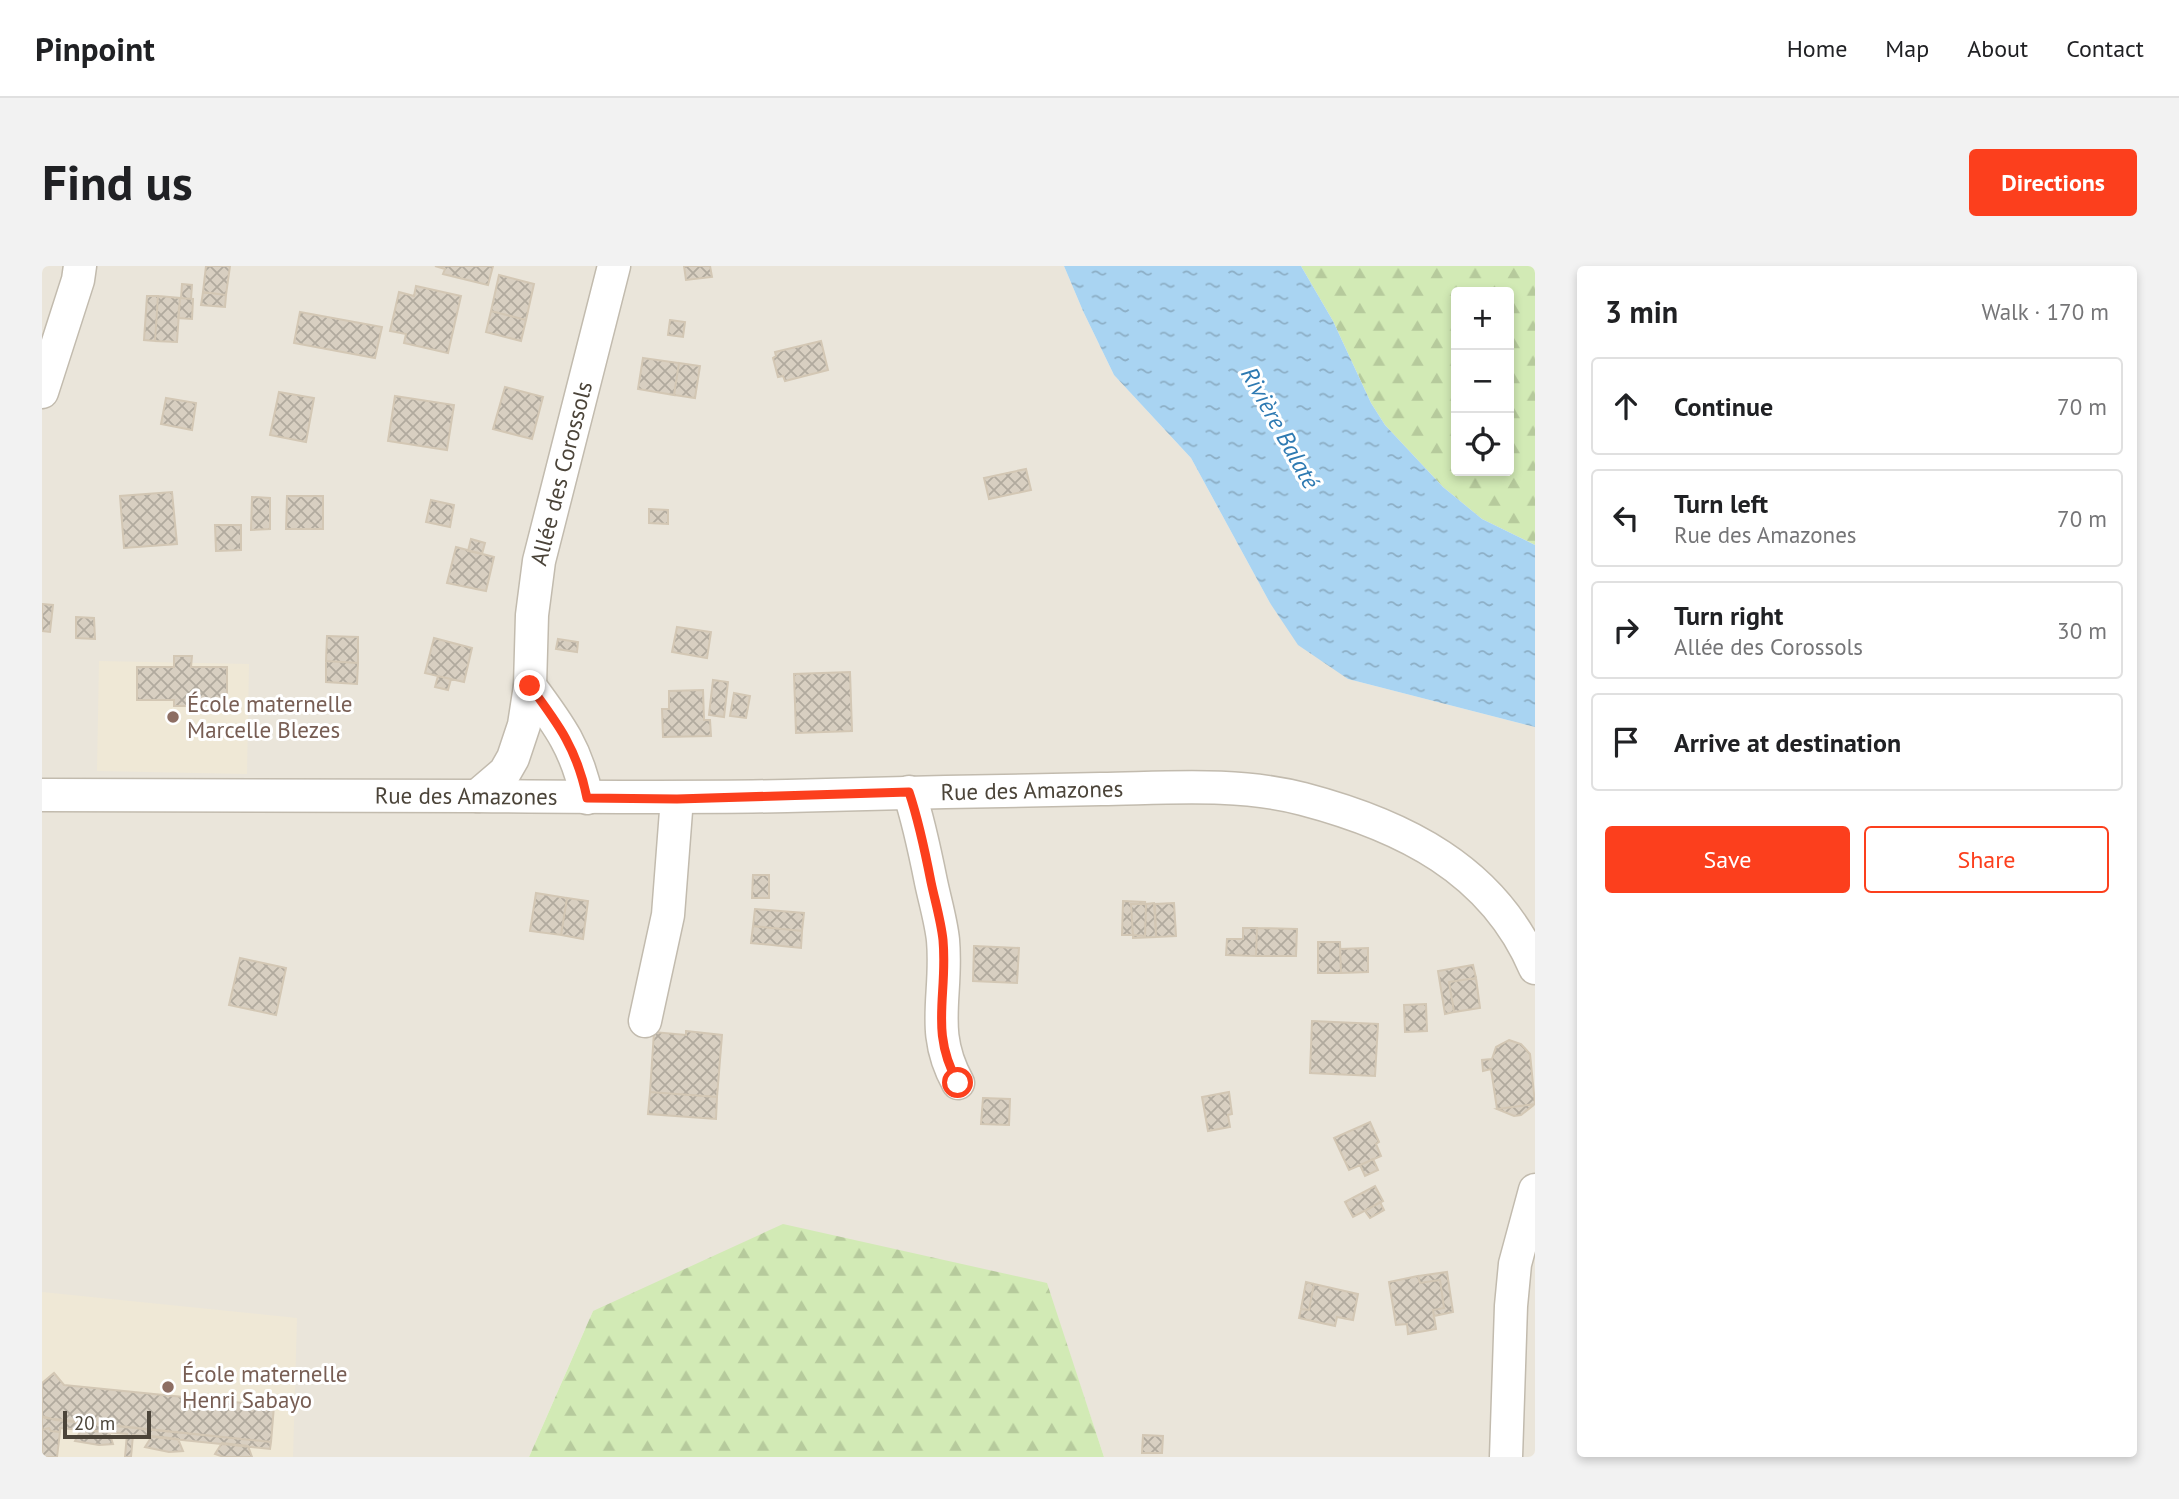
<!DOCTYPE html>
<html lang="en">
<head>
<meta charset="utf-8">
<style>
	body { margin:0; font-family:"PT Sans",sans-serif; background:#f2f2f2; color:#202124 }
	.controls { position:absolute; right:21px; top:21px; display:grid; overflow:hidden; border-radius:7px; box-shadow:0 4px 10px #0003 }
	.controls button { width:63px; height:63px; display:grid; place-items:center; padding:0; border:0; border-bottom:2px solid #e0e0e0; background:#fff; color:#202124; font:35px sans-serif }
	.scale { position:absolute; left:21px; bottom:18px; width:88px; box-sizing:border-box; padding-left:7px; border:4px solid #4b4439; border-top:0; font-size:19px; line-height:24px; white-space:nowrap; color:#4b4439; -webkit-text-stroke:5px #fff; paint-order:stroke }
	.stop { position:absolute; width:21px; height:21px; margin:-16px; border:5px solid #fc3f1d; border-radius:50%; background:#fff }
	.stop.end { background:#fc3f1d; border-color:#fff; box-shadow:0 2px 7px #0008 }
	.list { margin:0; padding:0; list-style:none }
	h2 { display:flex; justify-content:space-between; align-items:center; height:91px; margin:0; padding:0 28px; font-size:30px }
	h2 small { font-size:23px; font-weight:400; color:#757577 }
	.list li { display:grid; grid-template-columns:46px 1fr auto; gap:21px; align-items:center; box-sizing:border-box; height:98px; margin:0 14px 14px; padding:0 14px; border:2px solid #e0e0e0; border-radius:7px }
	.list b { display:block; font-size:26px; white-space:nowrap }
	.list p { margin:0; font-size:23px; white-space:nowrap; color:#757577 }
	.list em { font-size:23px; font-style:normal; color:#757577 }
	.actions { display:flex; gap:14px; padding:21px 28px }
	.actions a { flex:1; padding:16px 0; border:2px solid #fc3f1d; border-radius:7px; text-align:center; font-size:24px; color:#fc3f1d }
	.actions .main { background:#fc3f1d; color:#fff }
	.icon { flex:none; width:38px; height:38px; fill:none; stroke:currentColor; stroke-width:2; stroke-linecap:round; stroke-linejoin:round }
	.map { position:relative; flex:none; width:1493px; height:1191px; overflow:hidden; border-radius:7px }
	header { display:flex; align-items:center; gap:42px; box-sizing:border-box; height:98px; padding:0 35px; background:#fff; border-bottom:2px solid #e0e0e0 }
	header strong { font-size:33px }
	nav { display:flex; gap:38px; margin-inline-start:auto; font-size:24px }
	.intro { display:flex; align-items:center; justify-content:space-between; box-sizing:border-box; height:168px; padding:0 42px }
	h1 { margin:0; font-size:49px }
	.button { padding:18px 32px; border-radius:7px; background:#fc3f1d; color:#fff; font-size:24px; font-weight:700 }
	main { display:flex; gap:42px; padding:0 42px }
	aside { flex:1; background:#fff; border-radius:7px; box-shadow:0 4px 10px #0003 }
	.map>svg:first-child { display:block }
	.residential { fill:#eae5da }
	.education { fill:#efe8d6 }
	.forest { fill:url(#forest-firs); fill-rule:evenodd }
	.water { fill:url(#water-ripples) }
	.building { fill:url(#building-cross-hatch); stroke:#d3c7b4; stroke-width:2 }
	.lines { fill:none; stroke-linecap:round; stroke-linejoin:round }
	.street-casing { stroke:#c2bbae; stroke-width:35 }
	.street { stroke:#fff; stroke-width:32 }
	.route { stroke:#fc3f1d; stroke-width:9 }
	.education-dot { fill:#8d6e63; stroke:#fff; stroke-width:2.5 }
	.labels { text-anchor:middle; stroke-width:6; stroke-linejoin:round; paint-order:stroke }
	.street-label { font-size:23px; fill:#4b4439; stroke:#fff }
	.education-label { font-size:23px; fill:#785e54; stroke:#fff; text-anchor:start }
	.water-label { font-size:24px; font-style:italic; fill:#2e7ab2; stroke:#fff }
</style>
</head>
<body>
<header>
<strong>Pinpoint</strong>
<nav><a>Home</a><a>Map</a><a>About</a><a>Contact</a></nav>
</header>
<div class="intro"><h1>Find us</h1><a class="button">Directions</a></div>
<main>
<div class="map">
<svg width="1493" height="1191" viewBox="0 0 1493 1191">
	<defs>
		<pattern id="forest-firs" width="22" height="20" patternUnits="userSpaceOnUse" patternTransform="scale(1.75)"><rect width="22" height="20" fill="#d2eab5"/><path d="M5 1l3.5 6h-7zM16 11l3.5 6h-7z" fill="#b6ca9c"/></pattern>
		<pattern id="water-ripples" width="26" height="14" patternUnits="userSpaceOnUse" patternTransform="scale(1.75)"><rect width="26" height="14" fill="#a9d4f2"/><path d="M2 4q2-2 4 0t4 0M15 11q2-2 4 0t4 0" fill="none" stroke="#8caec5"/></pattern>
		<pattern id="building-cross-hatch" width="8" height="8" patternUnits="userSpaceOnUse" patternTransform="scale(1.75)"><rect width="8" height="8" fill="#d8cfc1"/><path d="M0 0l8 8M0 8l8-8" fill="none" stroke="#b1aa9e"/></pattern>
	</defs>
	<rect width="100%" height="100%" fill="#f6f3ec"/>
	<!-- residential -->
	<path class="residential" d="M0,0H1022L1041,45L1072,109L1149,192L1228,337L1306,413L1493,461V1191H1062L1004,1017L551,1045L487,1191H0Z"/>
	<!-- education -->
	<path class="education" d="M57,395L207,398L205,508L55,505Z
		M0,1026L255,1052L251,1191H0Z"/>
	<!-- forest -->
	<path class="forest" d="M1259,0H1493V279L1440,253L1401,221L1343,159L1329,137L1291,55ZM1414,26H1467V205H1414Z
		M741,958L1005,1017L1062,1191H487L551,1045Z"/>
	<!-- water -->
	<path class="water" d="M1022,0H1259L1291,55L1329,137L1343,159L1401,221L1440,253L1493,279V461L1306,413L1256,379L1228,337L1149,192L1072,109L1041,45Z"/>
	<!-- building -->
	<path class="building" d="M164,0H188L184,29L161,26Z
		M393,0H451L446,19L401,8L403,3Z
		M642,0H668L670,11L644,14Z
		M457,9L492,18L484,54L449,45Z
		M140,18L150,19L149,33L139,32Z
		M374,20L419,30L406,87L362,77L364,68L348,65L357,26L372,30Z
		M161,26L184,29L183,41L159,39Z
		M105,30H116L113,75L102,74Z
		M116,30L138,32L135,76L113,75Z
		M138,32L151,33L150,53L136,52Z
		M449,45L484,54L479,75L444,66Z
		M258,46L340,61L333,92L252,77Z
		M628,54L643,56L641,71L626,69Z
		M779,75L786,104L743,115L741,110L736,111L731,92L734,90L733,86Z
		M601,92L637,97L632,129L596,123Z
		M637,97L658,100L653,132L632,129Z
		M463,121L501,131L490,173L451,163Z
		M237,126L272,132L264,176L228,169Z
		M353,130L412,139L405,184L346,175Z
		M124,132L154,137L150,164L119,158Z
		M984,203L989,224L947,233L942,212Z
		M130,226L135,278L82,282L78,230Z
		M245,230H281V263H244Z
		M210,231L228,232V263L209,264Z
		M389,234L412,239L408,261L384,256Z
		M607,243L626,244V258L607,257Z
		M173,259H199V284L174,285Z
		M429,273L443,277L440,288L426,285Z
		M414,281L452,291L444,325L405,317Z
		M0,338L11,339L8,366L0,365Z
		M34,351L52,352L53,373L34,372Z
		M635,361L669,366L665,392L630,386Z
		M285,370L316,371V397L284,395Z
		M392,372L430,382L422,416L383,407Z
		M516,373L536,376L535,386L514,383Z
		M132,390H150L149,401H185V434H150V440H132V434H95V401H132Z
		M284,395L316,397L315,418L284,416Z
		M808,406L810,465L754,467L752,408Z
		M396,410L409,413L406,424L393,421Z
		M671,414L686,416L682,451L667,449Z
		M661,424L662,454H668L669,470L621,471L620,443H627V425Z
		M692,427L708,430L704,452L688,450Z
		M711,609H727V632H710Z
		M494,627L525,632L519,669L488,665Z
		M525,632L546,635L541,673L519,669Z
		M1081,635L1104,636L1089,638L1091,669H1080Z
		M1112,637L1114,671L1091,672V669L1103,670L1104,638Z
		M1132,637L1134,670L1114,671L1113,638Z
		M1089,638H1104L1103,670L1091,669Z
		M713,643L762,647L760,665L711,660Z
		M711,660L760,665L759,682L709,677Z
		M1201,662H1215L1214,690L1184,689L1185,673H1201Z
		M1215,662L1255,663L1254,690H1214Z
		M1276,676H1298L1299,707H1276Z
		M932,680L977,682L975,717L931,715Z
		M1326,682V706L1299,707L1298,683Z
		M198,692L244,702L234,749L187,739Z
		M1431,699L1434,712L1407,716L1412,746L1403,748L1396,705Z
		M1434,712L1438,742L1412,746L1407,716Z
		M1384,738L1385,765L1363,766L1362,739Z
		M1270,755L1336,758L1333,810L1268,807Z
		M644,765L680,769L675,831L608,826L612,766L644,769Z
		M1467,774L1479,778L1488,788L1493,838L1455,843L1449,803L1441,805L1440,794L1450,793L1454,781Z
		M608,826L675,831L674,853L606,848Z
		M1187,826L1190,848L1186,849L1188,861L1166,865L1160,831Z
		M941,832L968,833L967,859L939,858Z
		M1493,838L1479,849L1472,850L1455,843Z
		M1328,856L1337,876L1334,878L1339,890L1307,904L1292,872Z
		M1331,893L1336,904L1323,910L1318,899Z
		M1333,920L1341,935L1311,951L1303,936Z
		M1338,936L1342,944L1328,952L1323,945Z
		M1405,1006L1411,1046L1392,1050L1391,1044L1402,1042L1398,1014L1378,1017L1376,1010Z
		M1376,1010L1378,1017L1398,1014L1402,1042L1391,1044L1394,1063L1366,1068L1365,1058L1354,1059L1347,1016Z
		M1264,1016L1272,1018L1267,1044L1259,1043Z
		M1272,1018L1316,1028L1311,1054L1295,1051L1293,1060L1257,1052L1259,1043L1267,1044Z
		M12,1107L22,1119L232,1140L229,1176L3,1152L0,1150V1117Z
		M0,1150L13,1154L229,1176L228,1183L91,1169L89,1191H83L85,1168L18,1162V1166L9,1165L7,1162L0,1164Z
		M7,1162L9,1165L18,1166L15,1191H0V1164Z
		M39,1164L67,1166L71,1178L57,1179L33,1175Z
		M1101,1169L1121,1170L1120,1187H1100Z
		M110,1170L136,1173L141,1185L127,1186L103,1181Z
		M180,1177L206,1180L210,1191H182L173,1188Z"/>
	<g class="lines">
		<!-- street casing -->
		<g class="street-casing">
			<g id="street">
				<path d="M0,126L36,14L38,0"/>
				<path d="M488,420C517,459 535,483 545,532"/>
				<path d="M867,526C877,556 883,586 889,616C893,635 899,655 901,674C906,730 887,765 916,817"/>
				<path id="s1" d="M0,529C144,529 288,529 431,530C536,531 640,532 745,530C850,527 954,525 1059,523C1126,522 1196,516 1261,533C1360,559 1451,603 1493,702"/>
				<path id="s2" d="M435,530L463,506L471,492L482,459L488,420L490,349L497,295L572,0"/>
				<path d="M603,755L626,649L635,532"/>
				<path d="M1464,1191L1469,1040L1473,998L1493,924"/>
			</g>
		</g>
		<!-- street -->
		<use href="#street" class="street"/>
	</g>
	<g class="lines">
		<!-- route -->
		<path class="route" d="M488,420C517,459 535,483 545,532L635,533L867,526C877,556 883,585 889,616C893,635 899,655 901,674C906,730 887,765 916,817"/>
	</g>
	<!-- markers -->
	<g class="education-dot">
		<circle cx="131" cy="451" r="7"/>
		<circle cx="126" cy="1121" r="7"/>
	</g>
	<g class="labels">
		<!-- street labels -->
		<g class="street-label">
			<text dy="8" stroke="none"><textPath href="#s2" startOffset="343">Allée des Corossols</textPath></text>
			<text dy="8" stroke="none"><textPath href="#s1" startOffset="990">Rue des Amazones</textPath></text>
			<text dy="8" stroke="none"><textPath href="#s1" startOffset="424">Rue des Amazones</textPath></text>
		</g>
		<!-- education labels -->
		<g class="education-label">
			<text x="145" y="446">École maternelle<tspan x="145" dy="26">Marcelle Blezes</tspan></text>
			<text x="140" y="1116">École maternelle<tspan x="140" dy="26">Henri Sabayo</tspan></text>
		</g>
		<!-- water labels -->
		<g class="water-label">
			<text transform="translate(1238 162) rotate(61)" y="8">Rivière Balaté</text>
		</g>
	</g>
</svg>
<div class="controls">
<button>+</button>
<button>−</button>
<button><svg class="icon" aria-label="locate" viewBox="0 0 24 24"><circle cx="12" cy="12" r="6"/><path d="M12 2v4M12 18v4M2 12h4M18 12h4"/></svg></button>
</div>
<div class="scale">20 m</div>
<div class="stop" style="left:916px;top:817px"></div>
<div class="stop end" style="left:488px;top:420px"></div>
</div>
<aside>
<h2>3 min<small>Walk · 170 m</small></h2>
<ul class="list">
<li><svg class="icon" aria-label="ahead" viewBox="0 0 24 24"><path d="M12 20V5M6 11l6-6 6 6"/></svg><div><b>Continue</b></div><em>70 m</em></li>
<li><svg class="icon" aria-label="left" viewBox="0 0 24 24"><path d="M17 20v-9H6M10 6l-5 5 5 5"/></svg><div><b>Turn left</b><p>Rue des Amazones</p></div><em>70 m</em></li>
<li><svg class="icon" aria-label="right" viewBox="0 0 24 24"><path d="M7 20v-9h11M14 6l5 5-5 5"/></svg><div><b>Turn right</b><p>Allée des Corossols</p></div><em>30 m</em></li>
<li><svg class="icon" aria-label="arrive" viewBox="0 0 24 24"><path d="M6 21V4h12l-3 4 3 4H6"/></svg><div><b>Arrive at destination</b></div></li>
</ul>
<div class="actions"><a class="main">Save</a><a>Share</a></div>
</aside>
</main>
</body>
</html>
